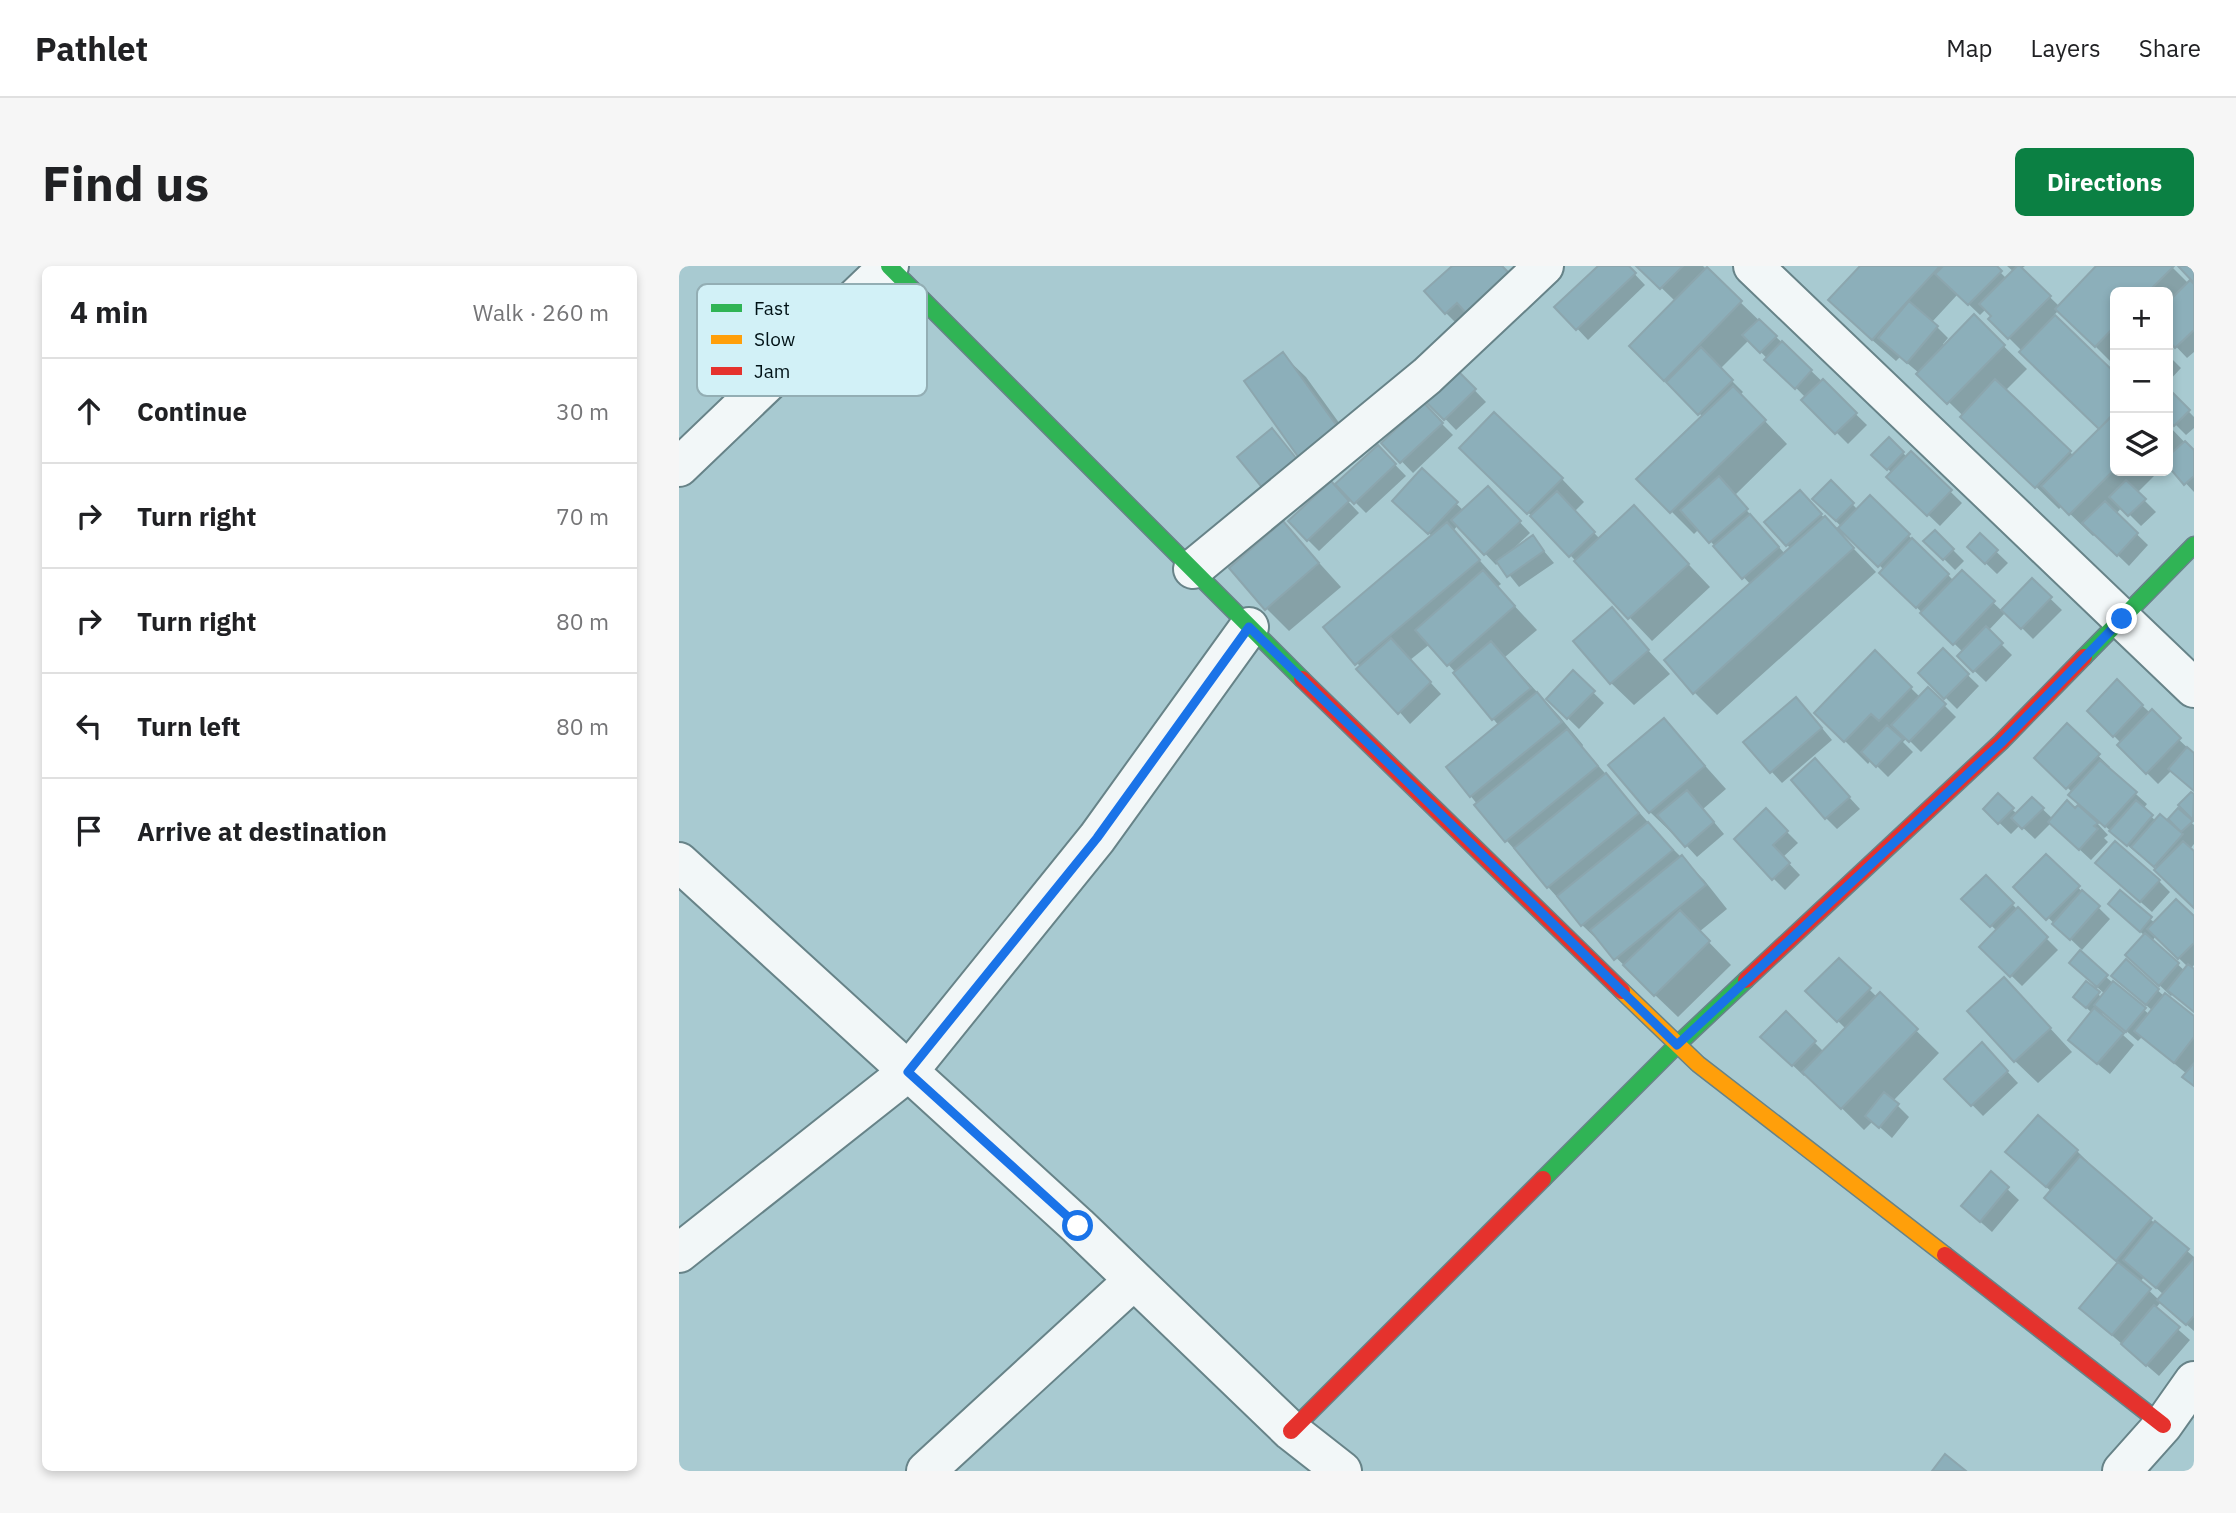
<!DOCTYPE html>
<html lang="en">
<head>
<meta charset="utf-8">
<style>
	body { margin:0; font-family:"IBM Plex Sans",sans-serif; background:#f6f6f6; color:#202124 }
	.controls { position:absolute; right:21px; top:21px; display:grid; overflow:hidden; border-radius:10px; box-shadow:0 4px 10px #0003 }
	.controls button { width:63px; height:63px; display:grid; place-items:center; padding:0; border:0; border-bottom:2px solid #e0e0e0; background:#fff; color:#202124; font:35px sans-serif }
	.stop { position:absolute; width:21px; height:21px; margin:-16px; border:5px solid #1a73e8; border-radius:50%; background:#fff }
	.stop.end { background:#1a73e8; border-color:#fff; box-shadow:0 2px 7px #0008 }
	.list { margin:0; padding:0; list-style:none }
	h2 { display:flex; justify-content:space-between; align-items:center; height:91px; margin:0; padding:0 28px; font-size:30px }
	h2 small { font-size:23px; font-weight:400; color:#757577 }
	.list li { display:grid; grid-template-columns:46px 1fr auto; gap:21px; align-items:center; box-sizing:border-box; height:105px; padding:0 28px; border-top:2px solid #e0e0e0 }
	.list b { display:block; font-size:26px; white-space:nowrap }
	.list em { font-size:23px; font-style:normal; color:#757577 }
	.icon { flex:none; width:38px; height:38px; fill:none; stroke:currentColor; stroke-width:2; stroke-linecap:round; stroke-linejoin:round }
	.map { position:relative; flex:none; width:1515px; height:1205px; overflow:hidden; border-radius:10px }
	header { display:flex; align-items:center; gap:42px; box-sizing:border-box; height:98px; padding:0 35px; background:#fff; border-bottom:2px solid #e0e0e0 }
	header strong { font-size:33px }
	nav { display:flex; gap:38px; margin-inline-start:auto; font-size:24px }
	.intro { display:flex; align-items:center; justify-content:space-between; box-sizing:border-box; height:168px; padding:0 42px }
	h1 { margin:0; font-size:49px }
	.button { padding:18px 32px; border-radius:10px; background:#0b8043; color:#fff; font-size:24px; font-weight:700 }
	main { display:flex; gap:42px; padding:0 42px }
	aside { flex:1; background:#fff; border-radius:10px; box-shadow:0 4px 10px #0003 }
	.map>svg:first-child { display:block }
	.shadow { fill:#0003; fill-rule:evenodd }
	.building { fill:#8cafba; stroke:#8ca6ae; stroke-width:2 }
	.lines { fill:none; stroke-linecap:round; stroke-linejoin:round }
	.street-casing { stroke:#678388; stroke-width:42 }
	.fast-casing { stroke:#678388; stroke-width:19 }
	.slow-casing { stroke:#678388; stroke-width:19 }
	.jam-casing { stroke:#678388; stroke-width:19 }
	.street { stroke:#f2f7f8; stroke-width:38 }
	.fast { stroke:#30b455; stroke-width:16 }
	.slow { stroke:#ff9f0a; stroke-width:16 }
	.jam { stroke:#e5322d; stroke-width:16 }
	.route { stroke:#1a73e8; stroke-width:9 }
	.key { fill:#d2f1f7; stroke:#93aeb4; stroke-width:2 }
	.key-label { font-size:19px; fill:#001216 }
</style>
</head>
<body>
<header>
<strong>Pathlet</strong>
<nav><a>Map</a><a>Layers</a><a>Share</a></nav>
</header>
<div class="intro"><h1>Find us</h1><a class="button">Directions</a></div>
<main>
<aside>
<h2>4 min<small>Walk · 260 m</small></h2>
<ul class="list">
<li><svg class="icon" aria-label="ahead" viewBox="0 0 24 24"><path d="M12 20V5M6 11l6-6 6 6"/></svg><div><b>Continue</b></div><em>30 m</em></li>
<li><svg class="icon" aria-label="right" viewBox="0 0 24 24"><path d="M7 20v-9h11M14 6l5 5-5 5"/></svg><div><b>Turn right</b></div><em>70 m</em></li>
<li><svg class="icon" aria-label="right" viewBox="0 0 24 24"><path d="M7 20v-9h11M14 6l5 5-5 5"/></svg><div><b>Turn right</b></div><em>80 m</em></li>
<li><svg class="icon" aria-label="left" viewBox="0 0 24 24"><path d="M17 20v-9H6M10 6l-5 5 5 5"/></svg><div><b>Turn left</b></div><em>80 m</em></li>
<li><svg class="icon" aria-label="arrive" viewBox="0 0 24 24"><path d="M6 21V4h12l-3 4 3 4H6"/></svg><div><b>Arrive at destination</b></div></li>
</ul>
</aside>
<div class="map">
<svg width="1515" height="1205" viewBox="0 0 1515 1205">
	<rect width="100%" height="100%" fill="#a8cad1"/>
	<!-- shadow -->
	<path class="shadow" d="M776,0H824L852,32L789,69L767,47Z
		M922,0H948L966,19L909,74L878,41Z
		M960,0H1024L1188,159L1169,178L1125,134L1127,132L1070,74L1041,103L1064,126L1061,129L1108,178L1055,230L1106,288L1112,283L1087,256L1132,238L1197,306L1038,449L1015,426L1072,319L1020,263L1015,268L960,213L1024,151L952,80L996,35Z
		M1183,0H1315L1328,13L1335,6L1328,0H1346L1342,3L1380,40L1420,0H1492L1510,18L1514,14L1501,0H1515V86L1508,92L1489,72V26H1436V100L1380,44L1375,49L1436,109V205H1480L1458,227L1477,246L1462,260L1443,241L1437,248L1469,279L1450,300L1417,268L1414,270L1383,240L1380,243L1240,107L1221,91L1217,95L1174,57ZM1279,28L1301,49L1307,43L1314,50L1311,53L1422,164L1395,190L1326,125L1348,103L1295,51L1267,80L1264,78L1269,72L1253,56Z
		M604,89L627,111L684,190L647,217Z
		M1489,89L1502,102L1489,116Z
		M780,108L807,136L777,164L750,136Z
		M1489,124L1515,151V162L1507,169L1489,151Z
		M745,140L774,169L734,207L705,177Z
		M1489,159L1515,186V226L1489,198Z
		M1210,173L1228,191L1232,187L1283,237L1261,260L1210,211L1213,207L1195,189Z
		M699,181L727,210L687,247L676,236Z
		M783,182L883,213L905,236L895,246L921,273L977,264L1031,321L973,375L872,269Z
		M743,205L785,245L809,222L851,267L835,282L836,284L854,272L875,297L840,321L820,296L817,299L779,259L774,265L822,318L818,321L858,364L826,391L881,451L904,479L903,481L981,570L1025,614L1048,643L1020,666L1052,699L999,751L903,659L828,575L769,502L820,460L777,407L751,378L731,394L762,428L731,458L647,361L754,271L726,246Z
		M1152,216L1179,244L1191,231L1275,315L1283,307L1323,345L1353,315L1383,344L1354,373L1327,346L1309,365L1333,389L1307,416L1280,390L1284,386L1202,307L1205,304L1135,233Z
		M663,229L680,247L640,285L629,274Z
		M604,257L662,321L610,365L588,343Z
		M1256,266L1285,295L1276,304L1247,275Z
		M1301,270L1329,297L1318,308L1290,281Z
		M932,344L991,408L955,439L932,417Z
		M1264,385L1300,420L1278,443L1242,407Z
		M1196,387L1242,432L1250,424L1277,451L1242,486L1228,472L1224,476L1234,486L1209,511L1192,494L1189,498L1138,447Z
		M894,407L925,437L900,463L869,433Z
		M1438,416L1512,485L1511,486L1515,490V525L1493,504L1479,518L1440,479L1442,477L1410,445Z
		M1128,444L1153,474L1103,517L1092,505Z
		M985,454L1047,523L1024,543L1045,568L1018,591L996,567L994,568L971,546Z
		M1388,460L1431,501L1429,503L1468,538L1464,543L1477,555L1488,556L1499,544L1515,559V578L1511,583L1515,588V640L1481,607L1482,605L1465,590L1461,588L1460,589L1420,555L1418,557L1429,569L1425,572L1429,576L1412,594L1372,557L1356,573L1341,559L1332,568L1306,543L1319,530L1338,548L1353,533L1374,553L1397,544L1401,539L1394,527L1358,492Z
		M1147,506L1181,543L1158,563L1147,552Z
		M1087,545L1119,577L1104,591L1121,609L1106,624L1094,612Z
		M1367,590L1431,653L1403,684L1337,621Z
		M1430,608L1480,615L1491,626L1473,646Z
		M1307,612L1379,684L1343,720L1303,681L1318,665L1284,633Z
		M1497,635L1515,653V699L1512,703L1515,705V746L1494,728L1492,730L1460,700L1466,670L1443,649L1471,653L1476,657ZM1477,670L1509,701L1506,705L1473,675Z
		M1160,694L1198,731L1201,729L1260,787L1214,835L1230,851L1213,872L1194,855L1185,864L1128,808L1125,810L1084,771L1107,748L1145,786L1167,763L1129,725Z
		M1447,696L1485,730L1515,752V820L1506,811L1508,808L1463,771L1459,775L1425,746L1422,749L1455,779L1431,808L1403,785L1413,747L1396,731L1408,717L1423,732L1426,728L1403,708L1427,711L1471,749L1474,745L1446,721Z
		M1347,736L1393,786L1359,817L1336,795Z
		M1314,790L1339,817L1304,850L1268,813Z
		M1398,885L1409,896L1407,898L1515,991V1065L1482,1036L1476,1043L1511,1074L1480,1110L1414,1053L1440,998L1367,932L1373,926L1340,898ZM1465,1011L1485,1029L1480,1034L1461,1016Z
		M1312,908L1340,934L1313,966L1296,951Z"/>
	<!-- building -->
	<path class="building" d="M773,0H823L831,8L787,47L778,37L766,48L745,25Z
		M919,0H950L957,7L897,64L875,41Z
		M957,0H1004L981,23Z
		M1181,0H1261L1193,74L1149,34Z
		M1264,0H1318L1323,5L1289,39L1256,8Z
		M1338,0H1341L1372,30L1329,73L1309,53L1312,50L1300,38Z
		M1417,0H1495L1469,26H1436V60L1416,81L1376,43Z
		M1499,0H1515V17Z
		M1028,1L1063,35L985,115L950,80Z
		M1511,14L1515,18V64L1496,82L1489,74V36Z
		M1230,35L1259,60L1228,97L1199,72Z
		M1295,48L1326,79L1268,138L1237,108Z
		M1376,49L1436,107V146L1420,163L1340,86Z
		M1080,53L1098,70L1081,87L1063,69Z
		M1103,75L1133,104L1116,123L1085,94Z
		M1022,81L1054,114L1019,149L987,116Z
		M604,86L663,167L623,196L565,115Z
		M780,106L797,123L765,154L747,136Z
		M1144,113L1178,147L1156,168L1122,134Z
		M1316,113L1392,185L1356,222L1281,151Z
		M1054,120L1087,154L991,247L957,213Z
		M1489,122L1511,144L1495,160L1489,153Z
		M745,137L764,157L721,197L702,177Z
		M815,146L884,212L848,248L780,182Z
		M1436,147V203L1390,249L1362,220Z
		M593,162L621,197L586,225L558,191Z
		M1210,171L1225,186L1208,204L1192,189Z
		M1506,175L1515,184V210L1505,219L1489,200V190Z
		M699,179L717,198L675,238L656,218Z
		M1232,185L1273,224L1248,250L1207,211Z
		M743,202L779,236L749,268L713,235Z
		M1040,210L1069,243L1030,277L1001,244Z
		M1152,214L1175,237L1157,255L1133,233Z
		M1447,214L1467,233L1449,250L1430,231Z
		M652,215L670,235L628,275L609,255Z
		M809,220L842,255L805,289L772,254Z
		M1121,224L1143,248L1107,280L1085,256Z
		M878,225L916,266L890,291L851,250Z
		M1191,229L1231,268L1199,301L1159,262Z
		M1426,235L1459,267L1438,290L1403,257Z
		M955,239L1010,298L949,353L895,295Z
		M1071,248L1100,281L1063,313L1034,280Z
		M1146,250L1175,282L1014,428L985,394Z
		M604,255L640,297L586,344L550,302Z
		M768,256L801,294L676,399L644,361Z
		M1256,264L1275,283L1264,294L1244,275Z
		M1301,267L1319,284L1306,298L1288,281Z
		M854,269L865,285L828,311L817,295Z
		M1233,272L1270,308L1237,342L1200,307Z
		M804,304L836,340L768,400L736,364Z
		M1283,304L1316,335L1274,379L1241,347Z
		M1353,312L1373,331L1342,363L1322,344Z
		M933,341L970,384L931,418L894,375Z
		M1307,360L1324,377L1294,406L1278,390Z
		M712,372L752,416L719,448L677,403Z
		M812,375L852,422L813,454L774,407Z
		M1264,382L1290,408L1265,433L1239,407Z
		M1196,384L1233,421L1200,455L1192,448L1165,476L1135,447Z
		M894,404L916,425L888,453L867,433Z
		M1438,413L1464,439L1434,471L1408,445Z
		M1249,421L1267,438L1230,476L1212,459Z
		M858,426L883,456L791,531L767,501Z
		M1117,431L1143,462L1091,507L1064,476Z
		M1473,443L1502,472L1467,508L1438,479Z
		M985,452L1026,500L970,547L929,499Z
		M1388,457L1421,488L1387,523L1355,492Z
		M1208,459L1224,473L1197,501L1182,486Z
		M888,463L919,500L826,576L795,539Z
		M1508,481L1515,487V525L1489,503Z
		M1136,492L1171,531L1146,553L1112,514Z
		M1421,494L1458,526L1426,561L1389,529Z
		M927,507L960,547L868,622L835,582Z
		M1008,524L1035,556L1006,581L978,549Z
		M1512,526L1515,528L1514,554L1499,539Z
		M1319,527L1335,542L1319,558L1304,543Z
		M1353,531L1365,542L1343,563L1332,552Z
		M1388,534L1396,542L1399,539L1419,557L1415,560L1419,563L1400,584L1369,556Z
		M1457,534L1474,549L1448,580L1430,565Z
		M1087,542L1109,565L1094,579L1111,597L1093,614L1055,573Z
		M1499,542L1514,555L1502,566L1489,553Z
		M1481,548L1504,568L1475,601L1452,581Z
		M969,556L994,584L902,660L878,630Z
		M1436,575L1481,614L1461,636L1416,597Z
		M1504,575L1515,585V642L1475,604Z
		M1367,588L1401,620L1367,654L1334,621Z
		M1003,589L1027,619L935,694L911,664Z
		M1307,609L1335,637L1311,661L1282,633Z
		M1403,624L1421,640L1391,674L1373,658Z
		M1441,624L1473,651L1461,666L1429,638Z
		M1497,633L1515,650V677L1499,693L1468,663Z
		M1339,641L1369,671L1331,711L1300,681Z
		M1001,644L1031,675L975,730L944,699Z
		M1466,667L1500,697L1480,720L1446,689Z
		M1401,684L1429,709L1418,721L1390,697Z
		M1160,692L1192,722L1158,756L1126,725Z
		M1447,693L1480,723L1467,739L1432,710Z
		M1509,698L1515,703V746L1488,724Z
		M1325,711L1372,762L1335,796L1288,745Z
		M1407,715L1421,726L1407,742L1394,731Z
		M1434,715L1467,742L1447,766L1415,739Z
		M1201,726L1239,763L1162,843L1123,806Z
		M1486,727L1515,750V771L1495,797L1455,765Z
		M1415,742L1445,767L1418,798L1389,774Z
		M1107,745L1137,775L1113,800L1081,771Z
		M1303,776L1329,805L1292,840L1265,813Z
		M1515,797V820L1503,811Z
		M1205,826L1220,838L1200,862L1186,850Z
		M1359,849L1399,884L1367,921L1326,886Z
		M1401,890L1473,952L1437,995L1365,932Z
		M1312,905L1330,921L1301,956L1282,940Z
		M1476,955L1510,983L1477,1022L1444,994Z
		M1515,992V1050L1507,1059L1478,1034Z
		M1439,996L1472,1023L1433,1069L1400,1042Z
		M1475,1039L1501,1061L1467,1100L1442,1078Z
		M1266,1188L1287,1205H1253Z"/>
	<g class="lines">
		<!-- street casing -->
		<g class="street-casing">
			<path id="street" d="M1074,0L1515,422
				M0,201L210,0
				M514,303L748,110L865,0
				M0,596L399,960L612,1165L663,1205
				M0,987L229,806L418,572L570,361
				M247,1205L455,1014
				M1443,1205L1484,1159L1515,1115"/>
		</g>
		<!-- fast casing -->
		<g class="fast-casing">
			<path id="fast" d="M210,0L623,413
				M1405,391L1515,279
				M864,913L998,779L1067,714"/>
		</g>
		<!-- slow casing -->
		<g class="slow-casing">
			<path id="slow" d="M943,725L1019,798L1266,989"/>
		</g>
		<!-- jam casing -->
		<g class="jam-casing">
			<path id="jam" d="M623,413L943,725
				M1067,714L1322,476L1405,391
				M1266,989L1484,1159
				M612,1165L864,913"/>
		</g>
		<!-- street -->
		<use href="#street" class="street"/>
		<!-- fast -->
		<use href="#fast" class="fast"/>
		<!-- slow -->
		<use href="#slow" class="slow"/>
		<!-- jam -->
		<use href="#jam" class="jam"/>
	</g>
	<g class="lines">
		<!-- route -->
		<path class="route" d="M399,960L229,806L418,572L570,361L998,779L1322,477L1443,353"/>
	</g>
	<!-- legend -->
	<rect x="18" y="18" width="230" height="112" rx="10" class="key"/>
	<rect x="32" y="38" width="31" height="8" fill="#30b455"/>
	<rect x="32" y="69" width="31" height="9" fill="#ff9f0a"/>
	<rect x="32" y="101" width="31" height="8" fill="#e5322d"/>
	<g class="key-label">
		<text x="75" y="49">Fast</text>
		<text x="75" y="80">Slow</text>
		<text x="75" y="112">Jam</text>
	</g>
</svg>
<div class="controls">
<button>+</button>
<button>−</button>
<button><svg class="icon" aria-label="layers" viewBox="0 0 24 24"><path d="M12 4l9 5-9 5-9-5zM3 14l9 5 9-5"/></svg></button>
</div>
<div class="stop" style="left:399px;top:960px"></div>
<div class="stop end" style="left:1443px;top:353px"></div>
</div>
</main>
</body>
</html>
